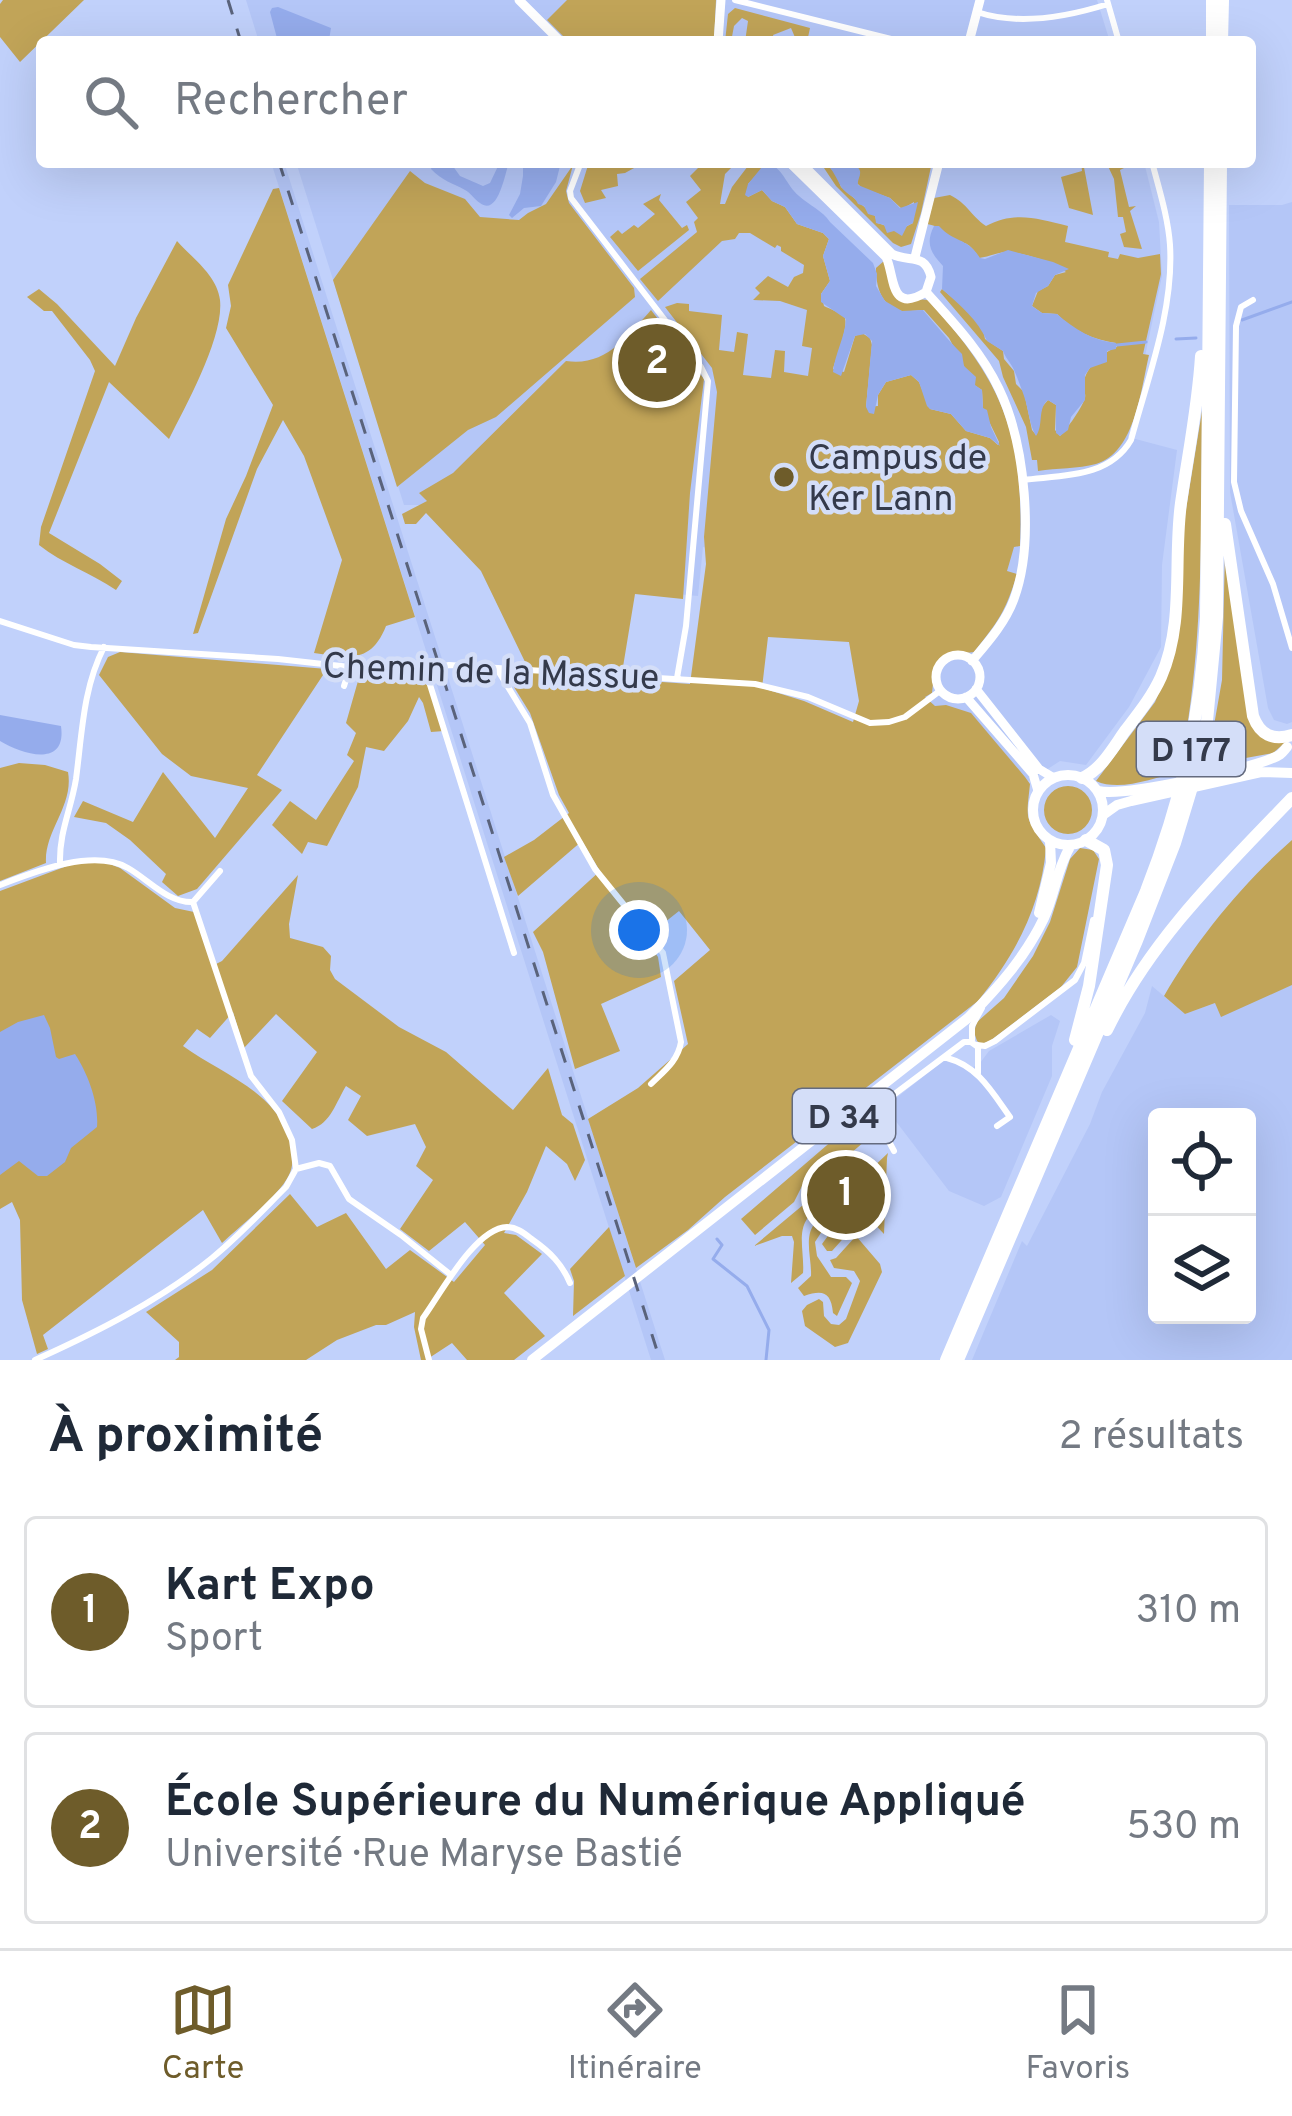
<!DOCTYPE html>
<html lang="fr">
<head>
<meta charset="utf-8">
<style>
	body { margin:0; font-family:Overpass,sans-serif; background:#f6f6f7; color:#1f2937 }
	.controls { position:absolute; right:36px; bottom:36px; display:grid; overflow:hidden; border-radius:12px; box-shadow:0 12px 48px #0002 }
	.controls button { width:108px; height:108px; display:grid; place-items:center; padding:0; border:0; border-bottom:3px solid #e0e1e3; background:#fff; color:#1f2937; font:60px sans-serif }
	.you { position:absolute; left:639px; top:930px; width:42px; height:42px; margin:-30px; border:9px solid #fff; border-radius:50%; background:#1a73e8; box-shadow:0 0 0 18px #1a73e833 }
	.badge { display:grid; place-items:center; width:78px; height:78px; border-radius:50%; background:#6e5c2a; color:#fff; font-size:39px; font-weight:700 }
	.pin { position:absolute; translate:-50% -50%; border:6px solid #fff; box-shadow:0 3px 12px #0006 }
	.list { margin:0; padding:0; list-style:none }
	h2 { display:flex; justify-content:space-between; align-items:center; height:156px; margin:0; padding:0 48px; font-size:51px }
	h2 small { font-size:39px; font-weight:400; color:#747a83 }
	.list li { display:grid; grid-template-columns:78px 1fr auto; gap:36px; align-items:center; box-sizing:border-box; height:192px; margin:0 24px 24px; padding:0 24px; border:3px solid #e0e1e3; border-radius:12px }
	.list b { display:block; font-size:45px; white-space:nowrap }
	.list p { margin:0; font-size:39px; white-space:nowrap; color:#747a83 }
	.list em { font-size:39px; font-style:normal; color:#747a83 }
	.icon { flex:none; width:66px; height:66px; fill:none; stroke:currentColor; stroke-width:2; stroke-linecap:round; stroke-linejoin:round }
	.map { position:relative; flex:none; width:1292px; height:1360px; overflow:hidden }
	.search { position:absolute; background:#fff; box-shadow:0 12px 48px #0002; left:36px; right:36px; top:36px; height:132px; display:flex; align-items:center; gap:30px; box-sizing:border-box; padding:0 42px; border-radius:12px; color:#747a83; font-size:45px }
	.sheet { height:588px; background:#fff }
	nav { display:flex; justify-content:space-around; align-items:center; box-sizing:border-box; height:168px; border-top:3px solid #e0e1e3; background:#fff; font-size:33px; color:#747a83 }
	nav a { display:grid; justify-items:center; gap:6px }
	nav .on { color:#6e5c2a }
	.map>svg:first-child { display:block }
	.built { fill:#b4c6f7; fill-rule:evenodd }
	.green { fill:#c1a458; fill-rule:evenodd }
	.water { fill:#95acec }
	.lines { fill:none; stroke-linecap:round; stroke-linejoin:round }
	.stream { stroke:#95acec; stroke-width:3 }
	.street { stroke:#fff; stroke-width:6 }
	.secondary { stroke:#fff; stroke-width:9 }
	.primary { stroke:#fff; stroke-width:10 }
	.highway { stroke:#fff; stroke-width:12 }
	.rail { stroke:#5a637b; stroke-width:3; stroke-dasharray:15 15; stroke-linecap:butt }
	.poi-dot { fill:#6e5c2a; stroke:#d4def8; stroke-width:4.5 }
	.labels { text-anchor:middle; stroke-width:9; stroke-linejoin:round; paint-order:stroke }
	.shield { fill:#d4def8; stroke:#646b7f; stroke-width:3 }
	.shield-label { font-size:33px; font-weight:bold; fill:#343a4b }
	.poi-label { font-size:36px; fill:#343a4b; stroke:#d4def8; text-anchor:start }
	.street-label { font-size:36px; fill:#343a4b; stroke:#d4def8 }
</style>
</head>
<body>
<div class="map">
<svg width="1292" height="1360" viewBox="0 0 1292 1360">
	<rect width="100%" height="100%" fill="#c1d1fb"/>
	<!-- built -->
	<path class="built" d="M246,0H1097L1110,42H259Z
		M271,162H284L665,1360H651Z
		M296,162H1144L1159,222L1162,276L1145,356L1148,357L1128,437L1177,450L1162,565L1161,647L1129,707L1086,765L1060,761L1020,787L920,727L846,573L703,547L698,596L634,590L527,664L472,553L426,505H404Z
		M1292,202V722L1287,724L1274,720L1268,708L1230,492L1229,205H1282Z
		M1292,985V1360H972L1022,1241L1027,1246L1090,1124L1102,1092L1145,1013L1152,986L1185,1014L1215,1003L1263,997ZM1157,1117H1247V1315H1157Z
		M1051,1015L1060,1021L1052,1046V1076L1001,1197L984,1206L949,1191L885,1107L943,1061H953L970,1069L980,1063L989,1051Z"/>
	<!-- green -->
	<path class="green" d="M3,0H84L20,62L0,37V4Z
		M567,0H716L714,42H569L547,20Z
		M735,8L810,28L807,42H797L791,28L773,35L775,42H745L748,21L742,18L734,26L731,42H725L728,14Z
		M589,162H645L625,173L617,174L618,186L601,190L606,198L585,203L580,191Z
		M693,162H737L725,174L720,204H725L732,187L751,162H762L766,165L748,184V197L762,190L772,201L785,207L797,224L823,233L829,239L823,256L830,281L821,294L824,306C828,308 841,313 844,316C850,325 836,358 833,369L844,372L855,336L862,333L870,338L872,345L866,407L878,406V395L886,382L911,375L919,382L930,409L951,414L966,431L990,438L998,445L999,442L983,409L982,390L974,385L949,338L924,310C916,310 909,312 902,311C880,306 876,285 876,268L885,260C890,293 894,298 928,300C1003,382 1024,434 1020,546L1014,547L1007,571L1017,574C1006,611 998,622 974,652C939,656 936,658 932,693L925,697L935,706L946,705L971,713L1025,777L1030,784C1026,822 1025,816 1046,848C1041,907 1015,955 978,1001L725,1197L688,1230L636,1268L588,1119L638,1088L688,1044L674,981L710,950L679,911L645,938L658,957L661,977L601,1004L620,1051L575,1069L543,952L533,932L600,871L582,841L518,896L504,857L534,840L569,813L559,795L530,713L509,679L511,674L525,675L527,666L481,571L426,513L416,524H405L402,514L427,501L419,493L453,473L566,361C605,367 627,337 651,310L704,379L690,493L683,599L635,594L621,679L690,684L706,564L704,537L717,392L712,368L665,307L677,303L689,304V311L722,315L719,350L734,352L737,332L748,334L743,375L771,378L775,350L785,351L784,372L808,376L812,348L802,346L807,310L780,301L753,300L760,293L755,288L768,276L788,287L794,277L803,273L804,265L781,251V247L777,245L775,248L750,233H739L735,239L722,241L658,301L640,279L697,232L694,222L698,218L686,202L701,190L690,176L698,168ZM768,637L849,642L859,701L853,722L804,701L762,688Z
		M820,162H825L836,174L841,187L875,216L877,223C900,229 889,236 913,223L914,202L902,209L890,198L862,188L856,182L857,167L844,162H932L921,213L911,244L901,247L893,243L836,186Z
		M1081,162H1083L1093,215L1069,208L1061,177L1082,171Z
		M1106,162H1127L1128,166L1120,170L1129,207L1136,206L1130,211L1142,249L1124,247L1120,234L1126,232L1123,217H1118L1114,179Z
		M573,165L566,191L569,203L634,288L635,297L496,417L468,430L397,487L333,280L410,171L425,183L465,199L480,217L519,220L528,213L546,204Z
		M279,188L415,617L386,626C371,664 348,658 314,653L342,560L304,456L283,420L257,469L198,633L193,634L226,519L246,476L273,405L226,328L231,306L228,285L273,189Z
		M661,194L659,200L682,228L687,225L689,230L638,271L610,237L618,230L622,234L634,225L638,228L655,214L643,204Z
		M950,195C968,204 970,215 986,226C1014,211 1036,218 1068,226L1065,242L1109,252L1108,257L1118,259L1120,254L1138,258L1160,254L1161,274L1143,354L1149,355C1141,389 1135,453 1096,464C1078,469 1057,468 1038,471L1037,460H1032L1026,427L1003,377L999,361L940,292L942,289C959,304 982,315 985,339L1003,351L1004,359L1014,371L1016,384L1024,392L1032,430L1036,435L1042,407L1048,400L1056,405L1055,430L1060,436C1067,429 1078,413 1083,403C1088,393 1083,394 1084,383C1085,368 1103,352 1117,347L1116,343C1094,340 1073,331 1057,314L1042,313L1032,306L1038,291L1048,286L1055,275L1066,272C1051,261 1027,254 1008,252C999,251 989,257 979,258C969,241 966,245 951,237C941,231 940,226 927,224L934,198Z
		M177,241C192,258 217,275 220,300C224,337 186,405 169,439L109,382L49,533L100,564L122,581L116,590C91,573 63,564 39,545L41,527L95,371L90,360L52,311H44L27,297L39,289L57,304L115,366L136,318Z
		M1202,411C1201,532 1204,653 1179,772C1153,778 1120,792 1096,781L1155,702L1174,657L1182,534Z
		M1225,551L1252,724L1287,741L1273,753L1207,765L1222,680Z
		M120,652L327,669L257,775L282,790L197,889L178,896L162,882L166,874L130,840L106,823L74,817L83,801L133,822L163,772L215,838L248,788L191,776L162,754L99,675L108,657Z
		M360,674L423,679L430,686L444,731L431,732L423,703L419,697L408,721L384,751L366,747L358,787L327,846L308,842L302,854L272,825L290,801L316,820L354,761L347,755L356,733L346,723Z
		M19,763L45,765L68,772C74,806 44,831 46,863L0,881V768Z
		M1044 810a24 24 0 1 1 48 0a24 24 0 1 1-48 0Z
		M1292,840V985L1221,1017L1215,1003L1185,1014L1164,996C1196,940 1244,882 1292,840Z
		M1080,848L1093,850L1099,859L1077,967L1061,987L990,1041L981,1044L977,1041L974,1032L977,1022L1004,998L1033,956L1050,922L1070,859Z
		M75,863H107L120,868L175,908L194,912L212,966L222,961L298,875L289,924L290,938L323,947L331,956L330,970L335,979L399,1027L446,1052L513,1110L548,1068L562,1115L573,1124L585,1160L575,1181L567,1164L546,1146L527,1192L504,1233L516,1235L542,1254L504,1293L545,1336L514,1360H467L452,1343L426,1360H421L414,1327L415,1312L386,1325H376L337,1340L306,1360H175L179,1357V1342L146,1312L212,1270L290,1194L317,1227L346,1213L386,1269L410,1250L454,1282L485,1245L465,1222L429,1251L400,1229L433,1180L416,1166L426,1147L415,1124L367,1136L348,1120L361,1096L346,1086C336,1102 331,1123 312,1129L282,1101L317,1052L276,1014L244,1048L233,1012L210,1038L197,1029L183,1046C221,1074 282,1093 291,1147C292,1157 294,1165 289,1175C280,1195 240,1226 222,1243L203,1210L43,1335L48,1349L37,1354L22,1300L20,1220L12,1202L0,1209V891Z
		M862,1115L875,1123L873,1134L827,1174L805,1180L794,1202L755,1235L741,1219Z
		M888,1153L887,1158L884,1234L868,1217L871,1214L868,1195L863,1187L872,1178L868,1172Z
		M815,1195L823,1197L849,1227V1232L832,1251H827L822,1244L833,1229L832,1218L818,1210C793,1222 805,1251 803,1273L791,1283L794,1242L792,1236H782L754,1246Z
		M818,1220H824L826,1225L815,1242L817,1256L831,1277H846L852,1283L837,1316L833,1313C831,1293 824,1289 804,1296L798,1288L811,1276C812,1257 802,1234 818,1220Z
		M609,1227L625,1276L573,1316L574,1281L570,1269Z
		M856,1236L880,1264L882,1272L848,1343L835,1347L805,1326L802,1311L807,1305L819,1299L823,1302L824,1316L831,1324L839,1325L846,1319L860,1281L854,1271L834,1268L830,1260L836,1258Z"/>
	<!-- water -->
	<path class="water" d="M278,7L331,28L329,40L278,42L270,12L272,8Z
		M433,162H450L460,176L483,186L490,183L500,162H509C505,174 498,217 480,203C474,199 471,193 465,190C453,183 442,181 431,169Z
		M523,162H561L556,182L541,206L524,208L512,218L509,215L520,194L523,176Z
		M766,162C784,168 785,184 799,196C810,206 822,210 830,222L873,263L877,274L876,286L885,301L902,311L923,310C937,326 948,340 962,354L964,366L976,377L975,385L982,390L983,408L987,410L991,427L1000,446L990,438L966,431L951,414L930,409L927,406L919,382L911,375L886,382L878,395L874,414L869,413L866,407L872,341L865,334L855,336L841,376L833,372C835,353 845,337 846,319L821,302V294L830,281L823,256L829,239L823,233L797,224L785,207L772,201L762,190L748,197L745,195L748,184Z
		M825,162C833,162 857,160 860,171C861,176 857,180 858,185L890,198L900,208L918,202L913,223L907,226L902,236L894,231L887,233L884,225L876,223L875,216L868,214L864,206L858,204C854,195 848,196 842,188C836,178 834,171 825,162Z
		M934,226H939C954,243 967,237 980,258L985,259L1008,250L1053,262L1069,269L1055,275L1048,286L1036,293L1032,306L1042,313L1057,314C1074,329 1094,341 1116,343V349L1107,351V362L1090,368L1085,375V400L1071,417L1068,430L1060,436L1056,433V405L1048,400C1037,409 1044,425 1036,436C1029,424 1029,410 1024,396C1022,390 1016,374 1013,368C1010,362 1005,357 1003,351L987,341C978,320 960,305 942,289L943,266C931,253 925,244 934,226Z
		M0,715L61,726C67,768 23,755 0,741Z
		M44,1015L50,1028L56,1057L59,1059L75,1054C88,1074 99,1103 97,1127L71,1148L65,1162L47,1176H38L19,1161L0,1175V1032L18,1022Z"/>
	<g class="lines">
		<!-- stream -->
		<path class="stream" d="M1242,320L1292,302
			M1176,339L1196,338
			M1117,345L1146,342
			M717,1239L722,1245L713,1259L747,1286L769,1330L766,1360"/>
		<!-- street -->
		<path class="street" d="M735,0L903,42
			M1107,0L1119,42
			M977,12C1019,26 1067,17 1108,4
			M581,162L570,191L571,198L701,367L708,381L686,626L677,678
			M1253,300L1241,307L1236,326L1234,482L1241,511L1273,584L1292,648
			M1023,480C1063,475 1109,478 1131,440C1148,377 1174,310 1170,245C1168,217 1159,189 1152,162
			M0,621L74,645L91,647L278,659L413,674L449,665L755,684L808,697L870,723L889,722L905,717L941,690
			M497,669L530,723L553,795L595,869L663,953L681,1042C678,1061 664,1071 651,1084
			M426,672L514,953
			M344,686L350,667
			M60,864C59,832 71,810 76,779C82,734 83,688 104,647
			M0,885C34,872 93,848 128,868C149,880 168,903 193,902L251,1076L279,1112L292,1140L296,1169L286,1187C262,1211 238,1237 212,1258C159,1301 97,1332 35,1360
			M193,902L220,871
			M972,1040V1026L982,1008
			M977,1045L985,1046L995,1041L1075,980L1084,963L1093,920
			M947,1058C978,1066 992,1092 1010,1117L997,1126
			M894,1151L877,1119L880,1109L888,1099L964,1042H971L978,1047V1073
			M296,1169L319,1163L330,1166L349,1199L401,1235L451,1275
			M429,1360L421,1329L423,1318C440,1295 475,1228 507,1227C517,1227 525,1234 533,1240C550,1252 562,1264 570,1283"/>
		<!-- secondary -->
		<path class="secondary" d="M519,0L561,42
			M718,42L721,0
			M969,42L980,0
			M789,162L886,257C895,275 889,315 926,292
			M800,162L892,254C909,263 925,252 931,277L926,292
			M915,257L939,162
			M926,292C953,322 981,351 999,389C1025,443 1035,542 1014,599C1005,623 988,642 972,661
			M936 677a22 22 0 1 1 44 0a22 22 0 1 1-44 0Z
			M976,689L1039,769L1054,778
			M966,697L1033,774L1038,791"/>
		<!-- primary -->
		<path class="primary" d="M1033 810a35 35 0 1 1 70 0a35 35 0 1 1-70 0Z
			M1098,791C1125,797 1245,770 1273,758C1281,755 1281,754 1287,747
			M1103,815L1117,805L1131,801L1261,772L1292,773
			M1039,913L1051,863L1050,841
			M532,1360L968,1018C998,988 1026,956 1044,918C1055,894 1057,868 1071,845"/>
		<!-- highway -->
		<path class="highway" d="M1212,42V0
			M1222,42L1223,0
			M1225,524L1253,716C1260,735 1273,741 1292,735
			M1082,778C1101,770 1113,748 1125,731C1138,714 1152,697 1161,677C1185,622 1173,561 1181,503C1188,454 1198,406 1201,356
			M1107,1030C1151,939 1223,870 1292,798
			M1075,1040L1089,986L1107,865L1104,850L1086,840
			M946,1360L1146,891C1182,799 1201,715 1206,617L1210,162
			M958,1360L1136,943L1175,843L1199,764L1207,721L1217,617L1221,162"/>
		<!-- rail -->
		<path class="rail" d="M228,0L241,42
			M279,162L660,1360"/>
	</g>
	<!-- markers -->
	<circle class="poi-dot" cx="784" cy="477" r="12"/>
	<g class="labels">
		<!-- shield labels -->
		<g class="shield">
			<rect x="1137" y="722" width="108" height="54" rx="9"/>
			<rect x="793" y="1089" width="102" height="54" rx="9"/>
		</g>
		<g class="shield-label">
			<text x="1191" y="761">D 177</text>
			<text x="844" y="1128">D 34</text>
		</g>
		<!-- poi labels -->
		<g class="poi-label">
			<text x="808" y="469">Campus de<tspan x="808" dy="41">Ker Lann</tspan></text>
		</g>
		<!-- street labels -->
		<g class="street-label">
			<text transform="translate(491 670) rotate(2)" y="13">Chemin de la Massue</text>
		</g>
	</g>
</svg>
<div class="controls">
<button><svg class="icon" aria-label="locate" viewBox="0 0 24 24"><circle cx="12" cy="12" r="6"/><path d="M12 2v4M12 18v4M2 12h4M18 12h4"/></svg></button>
<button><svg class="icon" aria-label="layers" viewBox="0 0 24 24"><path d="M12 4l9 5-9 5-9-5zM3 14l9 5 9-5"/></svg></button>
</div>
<div class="you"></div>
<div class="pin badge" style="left:846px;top:1195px">1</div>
<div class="pin badge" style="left:657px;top:363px">2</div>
<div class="search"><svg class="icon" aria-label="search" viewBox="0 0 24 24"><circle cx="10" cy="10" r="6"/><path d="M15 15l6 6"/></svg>Rechercher</div>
</div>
<section class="sheet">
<h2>À proximité<small>2 résultats</small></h2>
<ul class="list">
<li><span class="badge">1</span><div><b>Kart Expo</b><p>Sport</p></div><em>310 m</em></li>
<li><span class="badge">2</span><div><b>École Supérieure du Numérique Appliqué</b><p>Université · Rue Maryse Bastié</p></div><em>530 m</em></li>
</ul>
</section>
<nav>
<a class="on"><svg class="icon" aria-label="map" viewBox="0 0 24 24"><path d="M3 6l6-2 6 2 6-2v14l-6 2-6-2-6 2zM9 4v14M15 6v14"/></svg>Carte</a>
<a><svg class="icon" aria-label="directions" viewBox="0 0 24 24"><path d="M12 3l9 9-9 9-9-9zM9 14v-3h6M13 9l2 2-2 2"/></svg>Itinéraire</a>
<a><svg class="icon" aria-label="saved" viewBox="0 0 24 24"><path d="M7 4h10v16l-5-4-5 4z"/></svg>Favoris</a>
</nav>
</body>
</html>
